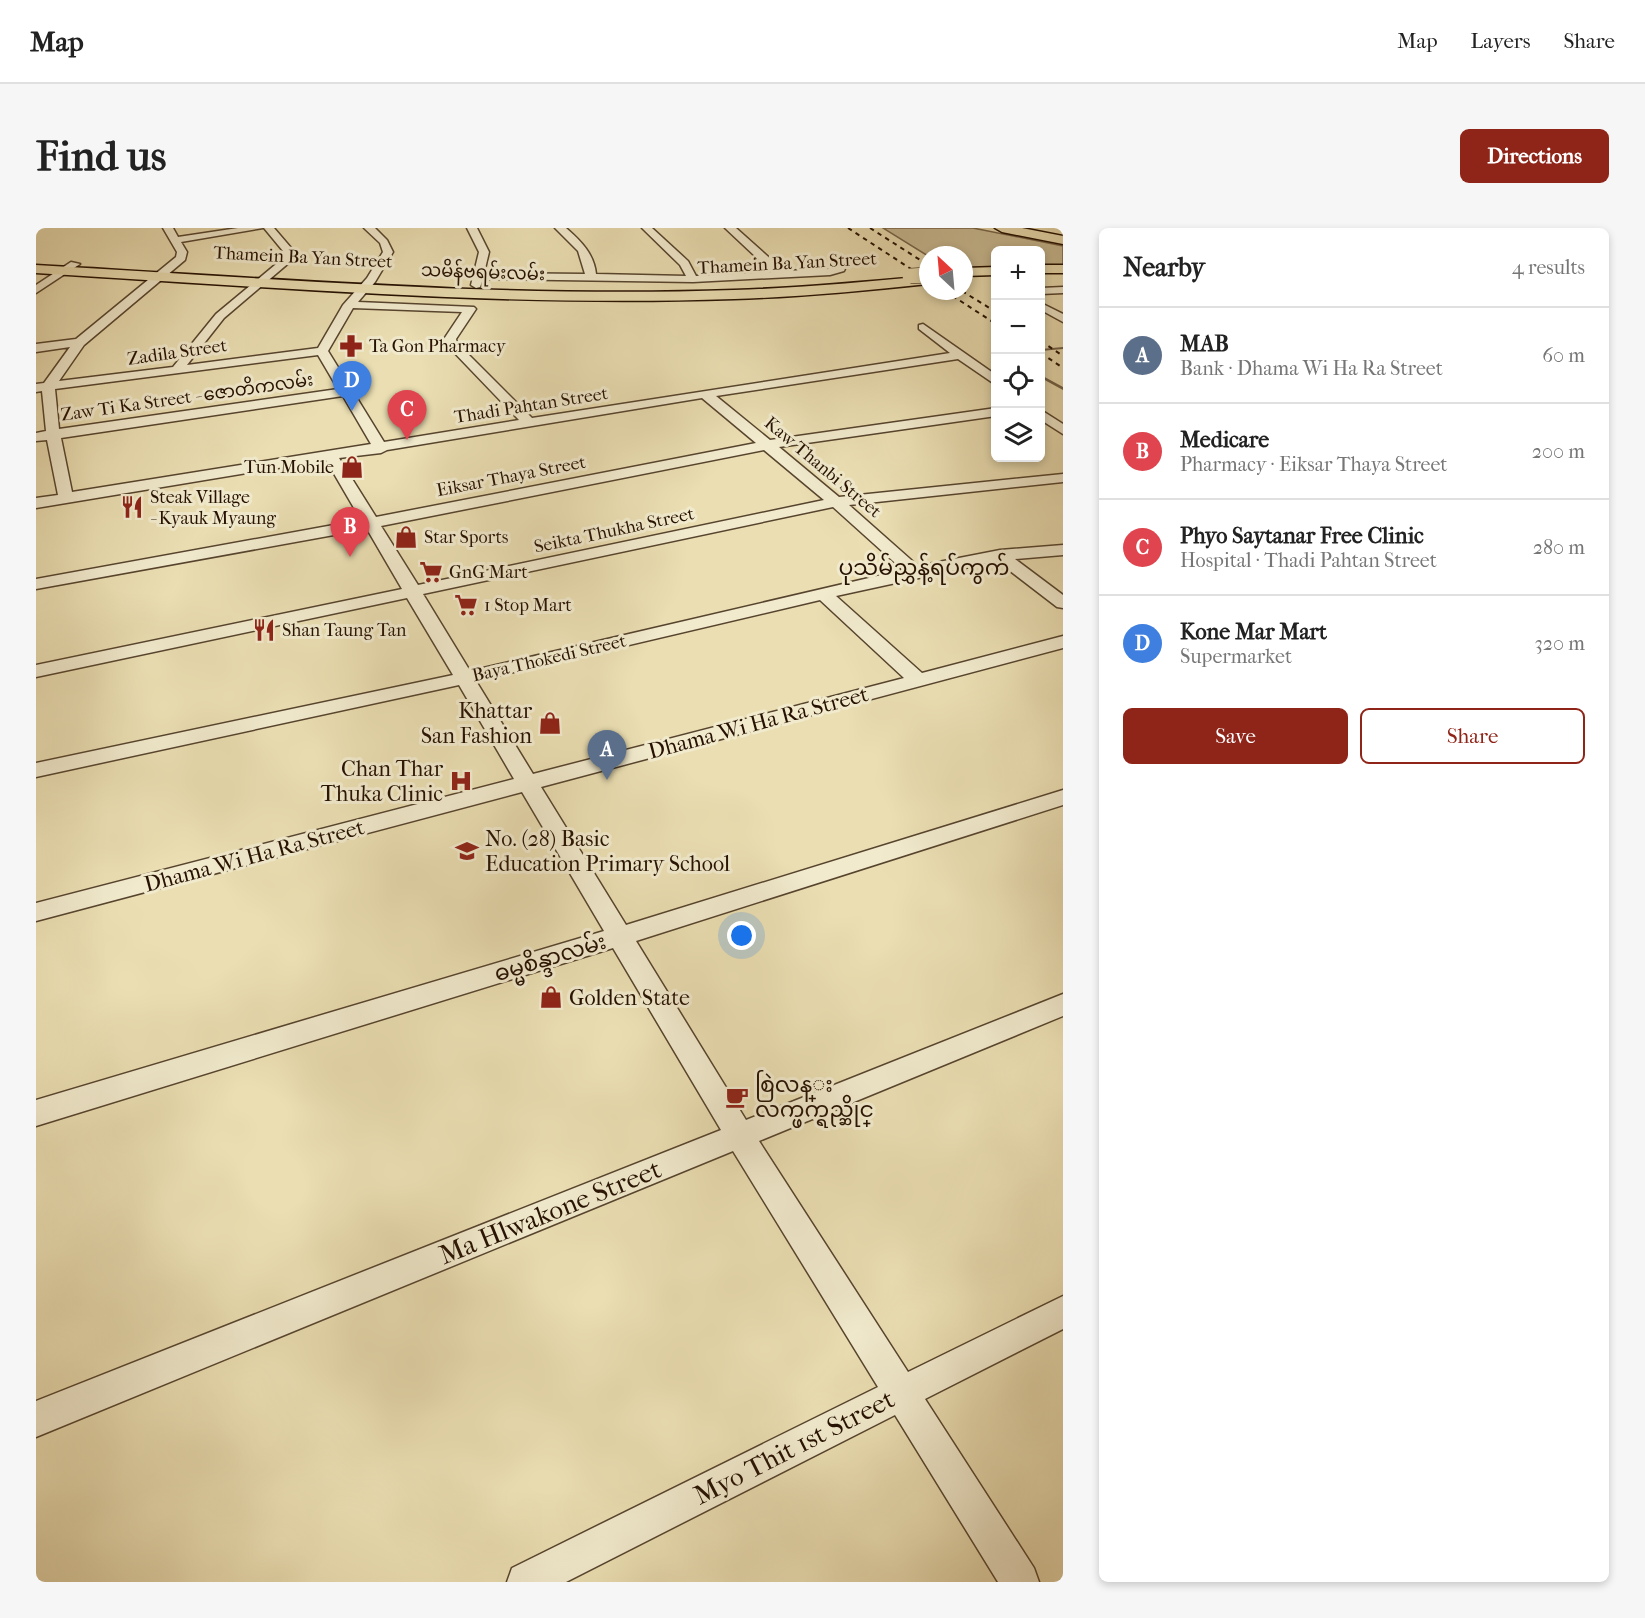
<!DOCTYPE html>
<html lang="en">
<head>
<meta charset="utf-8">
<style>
	body { margin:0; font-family:"IM FELL French Canon","Noto Sans Myanmar",serif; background:#f6f6f6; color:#222 }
	.controls { position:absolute; right:18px; top:18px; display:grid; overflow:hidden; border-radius:9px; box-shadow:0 3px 9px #0003 }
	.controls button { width:54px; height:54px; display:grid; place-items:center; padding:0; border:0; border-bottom:2px solid #e0e0e0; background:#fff; color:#222; font:30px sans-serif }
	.compass { position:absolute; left:883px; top:18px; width:54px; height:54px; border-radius:50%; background:#fff; box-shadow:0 3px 9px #0003; rotate:334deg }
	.you { position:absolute; left:706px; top:708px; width:21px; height:21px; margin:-15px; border:4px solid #fff; border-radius:50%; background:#1a73e8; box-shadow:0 0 0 9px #1a73e833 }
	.badge { display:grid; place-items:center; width:39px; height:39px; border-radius:50%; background:#8f2418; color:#fff; font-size:20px; font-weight:700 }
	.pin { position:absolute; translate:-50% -50px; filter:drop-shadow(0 2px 3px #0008) }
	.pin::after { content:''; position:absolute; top:32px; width:21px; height:18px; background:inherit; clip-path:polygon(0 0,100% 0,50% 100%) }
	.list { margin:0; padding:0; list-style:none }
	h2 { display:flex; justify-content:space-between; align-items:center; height:78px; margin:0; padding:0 24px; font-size:26px }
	h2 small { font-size:20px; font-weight:400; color:#767676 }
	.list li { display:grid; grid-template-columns:39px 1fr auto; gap:18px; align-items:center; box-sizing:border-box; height:96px; padding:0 24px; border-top:2px solid #e0e0e0 }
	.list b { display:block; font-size:22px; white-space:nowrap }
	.list p { margin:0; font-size:20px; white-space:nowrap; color:#767676 }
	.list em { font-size:20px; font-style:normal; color:#767676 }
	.actions { display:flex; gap:12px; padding:18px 24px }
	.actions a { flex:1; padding:14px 0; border:2px solid #8f2418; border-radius:9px; text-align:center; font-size:21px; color:#8f2418 }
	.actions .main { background:#8f2418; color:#fff }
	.icon { flex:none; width:33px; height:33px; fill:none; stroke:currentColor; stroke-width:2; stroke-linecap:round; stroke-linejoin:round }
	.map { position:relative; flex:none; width:1027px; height:1354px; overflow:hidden; border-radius:9px }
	header { display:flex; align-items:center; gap:36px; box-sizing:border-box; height:84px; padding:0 30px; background:#fff; border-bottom:2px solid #e0e0e0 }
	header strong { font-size:28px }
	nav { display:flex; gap:33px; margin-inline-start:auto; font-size:21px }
	.intro { display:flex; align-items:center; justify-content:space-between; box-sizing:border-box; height:144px; padding:0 36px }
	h1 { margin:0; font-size:42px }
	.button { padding:15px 27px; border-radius:9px; background:#8f2418; color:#fff; font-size:21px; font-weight:700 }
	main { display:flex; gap:36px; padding:0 36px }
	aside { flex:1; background:#fff; border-radius:9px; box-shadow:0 3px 9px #0003 }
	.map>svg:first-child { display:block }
	.green { fill:#c9bb94; stroke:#78664b; stroke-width:1.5 }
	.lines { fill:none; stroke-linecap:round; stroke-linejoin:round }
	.stream { fill:#736248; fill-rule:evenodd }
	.minor-casing { stroke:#57442e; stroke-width:3 }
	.primary-casing { stroke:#261102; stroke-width:3 }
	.minor { fill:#f1eacd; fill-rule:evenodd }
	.primary { fill:#eadeb2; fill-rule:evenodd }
	.rail { stroke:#261102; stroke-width:2; stroke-dasharray:4.5 4.5; stroke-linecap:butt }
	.primary-bridge-casing { stroke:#261102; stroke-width:16; stroke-linecap:butt }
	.primary-bridge { stroke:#eadeb2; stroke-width:15 }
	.labels { text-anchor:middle; stroke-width:6; stroke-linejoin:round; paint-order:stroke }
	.far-street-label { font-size:18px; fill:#261102; stroke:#f1eacd }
	.far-poi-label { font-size:18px; fill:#261102; stroke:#f1eacd; text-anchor:start }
	.far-quarter-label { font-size:22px; fill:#261102; stroke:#f1eacd }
	.poi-label { font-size:22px; fill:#261102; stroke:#f1eacd; text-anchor:start }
	.street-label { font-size:22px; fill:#261102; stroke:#f1eacd }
	.near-street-label { font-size:27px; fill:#261102; stroke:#f1eacd }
</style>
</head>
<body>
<header>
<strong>Map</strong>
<nav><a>Map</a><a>Layers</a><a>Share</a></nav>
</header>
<div class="intro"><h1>Find us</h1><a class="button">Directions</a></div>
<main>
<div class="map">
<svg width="1027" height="1354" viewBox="0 0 1027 1354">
	<rect width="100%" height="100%" fill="#eadeb2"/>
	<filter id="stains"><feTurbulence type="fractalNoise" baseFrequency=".00333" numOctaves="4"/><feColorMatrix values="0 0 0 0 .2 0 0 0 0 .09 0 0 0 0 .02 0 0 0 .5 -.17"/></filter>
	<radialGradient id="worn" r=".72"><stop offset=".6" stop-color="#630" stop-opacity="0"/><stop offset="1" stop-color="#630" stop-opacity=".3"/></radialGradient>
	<!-- green -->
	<path class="green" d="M847,0H937L1027,18V37L1005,38V22H960L959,39L928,41V27L892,28Z"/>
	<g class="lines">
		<!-- stream -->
		<path class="stream" d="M1027,119V121L1005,123V121Z
			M1005,147L1027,159V162L1005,150Z"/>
		<!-- minor casing -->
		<g class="minor-casing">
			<path id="minor" d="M127,0H137L142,9L202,0H227L145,14L151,24L149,32L48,117L23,153L137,139L180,86L245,32L247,23L228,0H238L256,21L255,33L188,90L151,137L282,120L307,77L331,50L347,24L344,15L328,0H339L351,12L357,24L339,54L322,74L438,79L440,81L420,111L421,115L496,190L914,125L883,101V97L887,96L960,147V157L922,131L680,168L734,212L960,180V188L743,219L803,269L1027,246V254L813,277L882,338L964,322L1027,317V327L979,331L1027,367V380L1021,379L961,333L800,368L886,445L1027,408V420L505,559L590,697L1027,562V577L600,713L710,892L1027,766V788L723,913L872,1144L1027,1068V1101L889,1171L998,1340L1003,1354H962L859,1187L530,1354H471L476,1340L842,1159L697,923L0,1209V1173L685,902L577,720L0,898V872L568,703L486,564L0,693V675L478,551L423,457L0,549V535L417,447L371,370L0,449V437L366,361L331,301L0,361V351L325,292L290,232L0,280V270L22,267L11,212L0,213V205L10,203L6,163L0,164V156L8,155L34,119L0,124V116L40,111L140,29L141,24ZM317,80L426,84L408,111L410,116L483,192L348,214L292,123ZM282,127L302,161L23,201L19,161ZM307,168L335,216L36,264L25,210ZM666,170L720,215L340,289L303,230L345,225L351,222ZM728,222L788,272L382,357L345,298ZM797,279L867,342L434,443L387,366ZM784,372L868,450L497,546L440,453Z
				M431,0H441L453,24L448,45L549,46L542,23L519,0H530C545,13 558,26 560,46L650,48L644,37L606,0H616L652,33L660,48L736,44L689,0H700L748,43L793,41L806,33L811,36L808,43L794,47L657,54L447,51L444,59L440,60L435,57L443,24Z
				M35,34L44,36L0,65V57Z
				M1027,59V65L1005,66V60Z
				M1005,75L1027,86V94L1005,82Z
				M1005,182L1027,196V206L1005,192Z"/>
		</g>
		<!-- primary casing -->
		<g class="primary-casing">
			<path id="primary" d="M959,0H986L1027,8V16L966,4Z
				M0,37C232,50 465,70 698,62C763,60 827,54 892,48V56C827,63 763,69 698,71C465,79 232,59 0,45Z
				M1005,37H1027V45H1005Z
				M960,39V47L928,48V40Z"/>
		</g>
		<!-- minor -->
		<use href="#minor" class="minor"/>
		<!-- primary -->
		<use href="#primary" class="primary"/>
		<!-- rail -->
		<path class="rail" d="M812,0L892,52
			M834,0L892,37
			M909,63L960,96
			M926,63L960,84
			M1005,113L1027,128
			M1005,125L1027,140"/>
		<!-- primary-bridge casing -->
		<g class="primary-bridge-casing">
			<path id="primary-bridge" d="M874,48L892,47"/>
		</g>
		<!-- primary-bridge -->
		<use href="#primary-bridge" class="primary-bridge"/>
	</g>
	<!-- icons -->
	<defs>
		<g id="pharmacy-bare" transform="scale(1.8)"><path d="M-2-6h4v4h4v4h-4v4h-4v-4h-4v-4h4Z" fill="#8f2418" stroke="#f1eacd" stroke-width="2.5" paint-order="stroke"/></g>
		<g id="shop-bare" transform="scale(1.8)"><path d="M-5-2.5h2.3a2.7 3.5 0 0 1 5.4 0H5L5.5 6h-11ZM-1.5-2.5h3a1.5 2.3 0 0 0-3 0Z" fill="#8f2418" stroke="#f1eacd" stroke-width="2.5" paint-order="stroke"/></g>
		<g id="restaurant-bare" transform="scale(1.8)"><path d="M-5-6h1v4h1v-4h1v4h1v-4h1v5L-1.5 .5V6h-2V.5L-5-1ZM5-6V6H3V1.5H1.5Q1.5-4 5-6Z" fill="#8f2418" stroke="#f1eacd" stroke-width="2.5" paint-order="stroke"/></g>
		<g id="supermarket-bare" transform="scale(1.8)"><path d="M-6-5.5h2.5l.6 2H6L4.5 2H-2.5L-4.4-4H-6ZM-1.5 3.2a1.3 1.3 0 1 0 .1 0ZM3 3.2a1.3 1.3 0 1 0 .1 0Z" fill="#8f2418" stroke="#f1eacd" stroke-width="2.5" paint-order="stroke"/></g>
		<g id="hospital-bare" transform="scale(1.8)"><path d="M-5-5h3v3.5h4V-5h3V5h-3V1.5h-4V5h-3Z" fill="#8f2418" stroke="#f1eacd" stroke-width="2.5" paint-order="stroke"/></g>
		<g id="school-bare" transform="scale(1.8)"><path d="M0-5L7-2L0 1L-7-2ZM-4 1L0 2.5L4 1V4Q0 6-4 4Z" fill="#8f2418" stroke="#f1eacd" stroke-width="2.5" paint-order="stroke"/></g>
		<g id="cafe-bare" transform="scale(1.8)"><path d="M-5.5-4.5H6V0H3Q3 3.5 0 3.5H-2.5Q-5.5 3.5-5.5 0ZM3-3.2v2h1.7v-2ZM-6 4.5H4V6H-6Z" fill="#8f2418" stroke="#f1eacd" stroke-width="2.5" paint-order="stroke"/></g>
	</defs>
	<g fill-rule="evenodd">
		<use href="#pharmacy-bare" x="315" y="118"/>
		<use href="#shop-bare" x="316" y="239"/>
		<use href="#restaurant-bare" x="96" y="279"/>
		<use href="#shop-bare" x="370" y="309"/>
		<use href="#supermarket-bare" x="395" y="344"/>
		<use href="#supermarket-bare" x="430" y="377"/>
		<use href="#restaurant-bare" x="228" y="402"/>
		<use href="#shop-bare" x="514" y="495"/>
		<use href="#hospital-bare" x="425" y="553"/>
		<use href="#school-bare" x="431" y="623"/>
		<use href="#shop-bare" x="515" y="769"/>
		<use href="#cafe-bare" x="701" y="869"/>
	</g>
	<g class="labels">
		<!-- far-street labels -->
		<g class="far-street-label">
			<text transform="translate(267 29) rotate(3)" y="6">Thamein Ba Yan Street</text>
			<text transform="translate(751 35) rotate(-3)" y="6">Thamein Ba Yan Street</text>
			<text transform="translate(447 44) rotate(2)" y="6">သမိန်ဗရမ်းလမ်း</text>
			<text transform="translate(141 124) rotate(-8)" y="6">Zadila Street</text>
			<text transform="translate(151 169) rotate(-8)" y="6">Zaw Ti Ka Street - ဇောတိကလမ်း</text>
			<text transform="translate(495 177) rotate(-9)" y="6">Thadi Pahtan Street</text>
			<text transform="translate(787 239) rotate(40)" y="6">Kaw Thanbi Street</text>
			<text transform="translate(475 248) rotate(-11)" y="6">Eiksar Thaya Street</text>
			<text transform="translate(578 302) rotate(-12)" y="6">Seikta Thukha Street</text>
			<text transform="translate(513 430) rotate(-13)" y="6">Baya Thokedi Street</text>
		</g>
		<!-- far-poi labels -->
		<g class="far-poi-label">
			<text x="333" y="124">Ta Gon Pharmacy</text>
			<text x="298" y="245" text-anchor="end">Tun Mobile</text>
			<text x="114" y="275">Steak Village<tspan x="114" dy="21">- Kyauk Myaung</tspan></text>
			<text x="388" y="315">Star Sports</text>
			<text x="413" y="350">GnG Mart</text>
			<text x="448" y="383">1 Stop Mart</text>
			<text x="246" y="408">Shan Taung Tan</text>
		</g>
		<!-- far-quarter labels -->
		<g class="far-quarter-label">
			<text x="888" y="347">ပုသိမ်ညွှန့်ရပ်ကွက်</text>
		</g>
		<!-- poi labels -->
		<g class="poi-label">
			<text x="496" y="490" text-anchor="end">Khattar<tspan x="496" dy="25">San Fashion</tspan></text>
			<text x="407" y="548" text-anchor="end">Chan Thar<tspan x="407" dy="25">Thuka Clinic</tspan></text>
			<text x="449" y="618">No. (28) Basic<tspan x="449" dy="25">Education Primary School</tspan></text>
			<text x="533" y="777">Golden State</text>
			<text x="719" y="864">စြဲလန္း<tspan x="719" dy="25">လက္ဖက္ရည္ဆိုင္</tspan></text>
		</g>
		<!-- street labels -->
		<g class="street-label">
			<text transform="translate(722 494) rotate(-15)" y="8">Dhama Wi Ha Ra Street</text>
			<text transform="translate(218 627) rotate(-15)" y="8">Dhama Wi Ha Ra Street</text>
			<text transform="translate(514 729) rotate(-17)" y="8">ဓမ္မစိန္ဒာလမ်း</text>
		</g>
		<!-- near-street labels -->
		<g class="near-street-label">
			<text transform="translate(514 984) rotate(-22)" y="9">Ma Hlwakone Street</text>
			<text transform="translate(758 1219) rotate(-27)" y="9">Myo Thit 1st Street</text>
		</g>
	</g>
	<rect width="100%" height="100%" filter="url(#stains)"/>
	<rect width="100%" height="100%" fill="url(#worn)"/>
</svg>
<div class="controls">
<button>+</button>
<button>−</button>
<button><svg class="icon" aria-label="locate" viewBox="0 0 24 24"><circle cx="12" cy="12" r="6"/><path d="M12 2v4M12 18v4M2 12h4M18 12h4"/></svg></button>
<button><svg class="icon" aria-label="layers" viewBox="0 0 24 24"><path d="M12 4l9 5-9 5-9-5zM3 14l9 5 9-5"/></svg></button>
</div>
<svg class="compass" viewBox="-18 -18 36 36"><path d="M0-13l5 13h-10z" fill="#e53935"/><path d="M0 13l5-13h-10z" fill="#767676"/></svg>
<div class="you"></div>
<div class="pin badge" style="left:571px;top:552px;background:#5c6f8a">A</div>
<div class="pin badge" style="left:314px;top:329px;background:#e0444e">B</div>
<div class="pin badge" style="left:371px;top:212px;background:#e0444e">C</div>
<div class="pin badge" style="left:316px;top:183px;background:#3f7fe0">D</div>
</div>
<aside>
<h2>Nearby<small>4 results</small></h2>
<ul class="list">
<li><span class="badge" style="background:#5c6f8a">A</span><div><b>MAB</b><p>Bank · Dhama Wi Ha Ra Street</p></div><em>60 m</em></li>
<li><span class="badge" style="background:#e0444e">B</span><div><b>Medicare</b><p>Pharmacy · Eiksar Thaya Street</p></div><em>200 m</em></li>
<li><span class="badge" style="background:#e0444e">C</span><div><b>Phyo Saytanar Free Clinic</b><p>Hospital · Thadi Pahtan Street</p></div><em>280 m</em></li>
<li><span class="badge" style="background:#3f7fe0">D</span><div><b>Kone Mar Mart</b><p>Supermarket</p></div><em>320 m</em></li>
</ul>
<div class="actions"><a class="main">Save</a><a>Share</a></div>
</aside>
</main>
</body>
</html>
